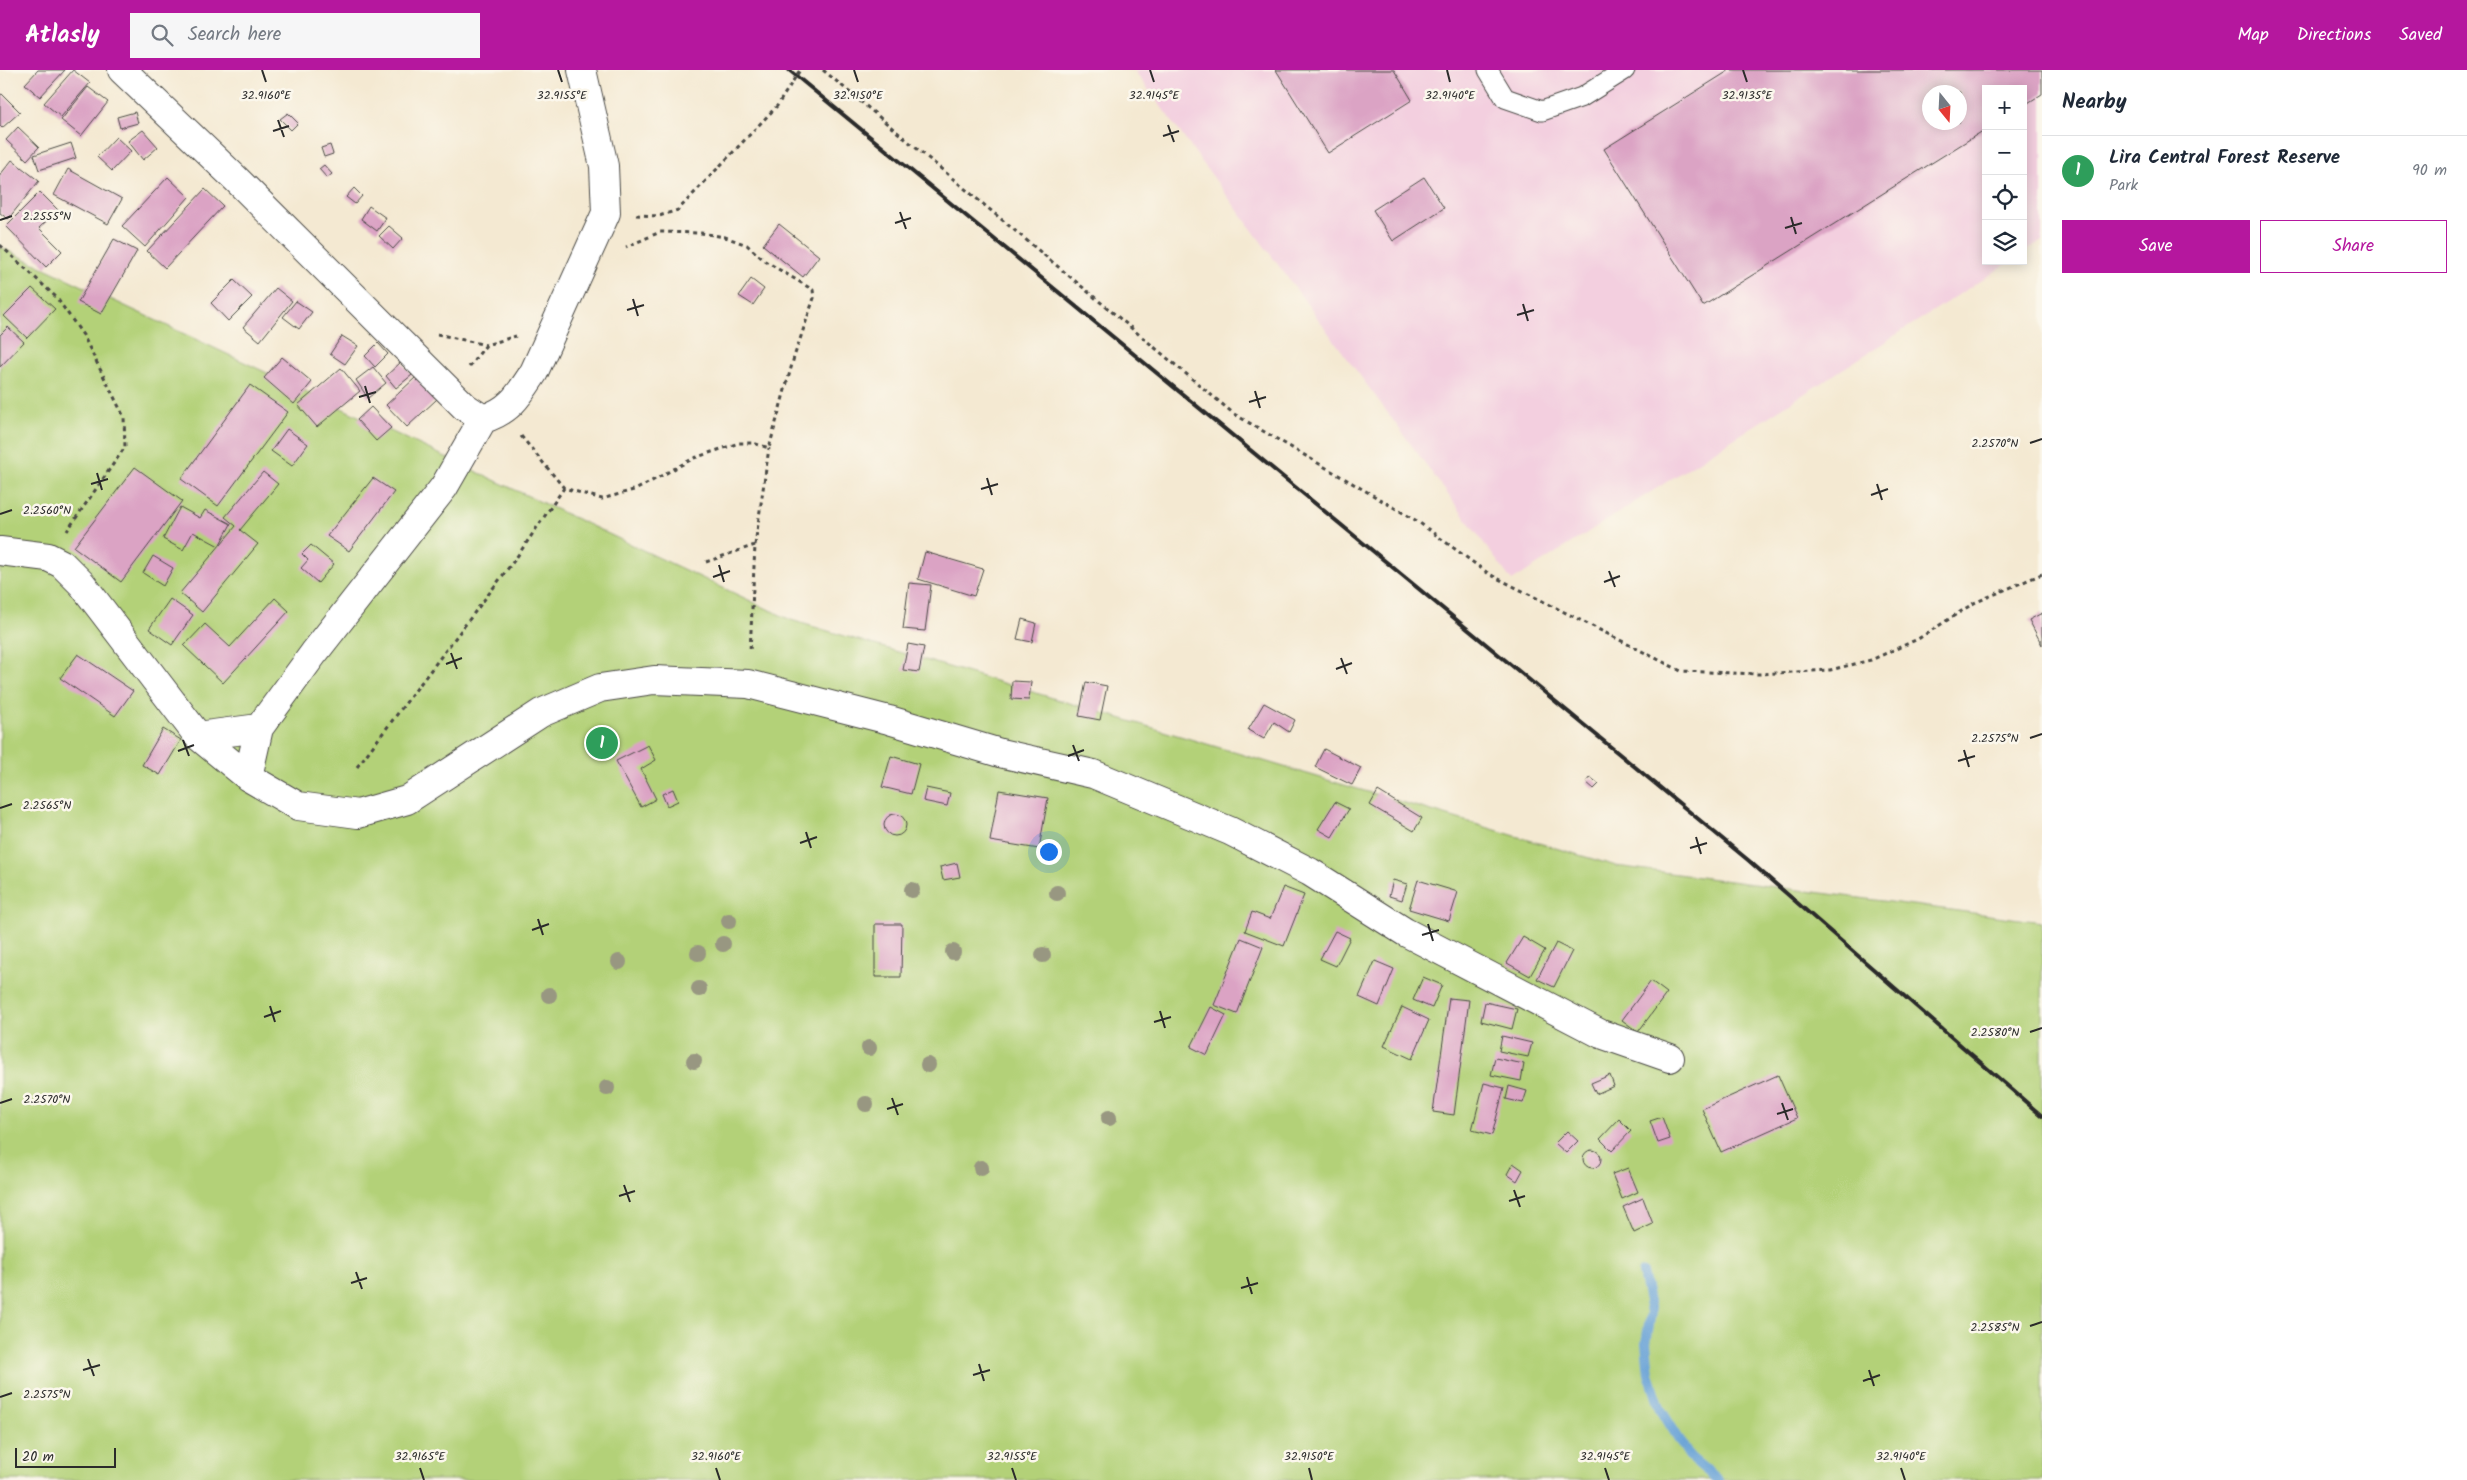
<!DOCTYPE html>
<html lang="en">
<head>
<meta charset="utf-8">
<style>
	body { margin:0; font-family:Kalam,sans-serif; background:#f6f6f7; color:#1f2937 }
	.controls { position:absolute; right:15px; top:15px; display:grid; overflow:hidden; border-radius:0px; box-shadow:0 2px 12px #0003 }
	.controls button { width:45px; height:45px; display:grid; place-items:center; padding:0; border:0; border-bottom:1px solid #e0e1e3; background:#fff; color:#1f2937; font:25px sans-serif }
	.compass { position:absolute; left:1922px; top:15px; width:45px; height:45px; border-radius:50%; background:#fff; box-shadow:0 2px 12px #0003; rotate:162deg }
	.scale { position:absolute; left:15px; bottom:12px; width:101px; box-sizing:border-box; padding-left:5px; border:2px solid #2b2b2b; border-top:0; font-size:14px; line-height:18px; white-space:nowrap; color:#2b2b2b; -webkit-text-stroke:4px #fbf7ec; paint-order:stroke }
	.you { position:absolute; left:1048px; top:781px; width:18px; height:18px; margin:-12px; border:4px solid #fff; border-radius:50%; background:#1a73e8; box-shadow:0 0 0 8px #1a73e833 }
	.badge { display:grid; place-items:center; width:32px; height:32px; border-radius:50%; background:#b5179e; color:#fff; font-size:16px; font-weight:700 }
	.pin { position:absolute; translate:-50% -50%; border:2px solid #fff; box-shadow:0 1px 5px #0006 }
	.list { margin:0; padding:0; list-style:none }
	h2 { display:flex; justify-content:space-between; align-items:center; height:65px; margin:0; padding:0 20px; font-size:21px }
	h2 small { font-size:16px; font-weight:400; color:#747a83 }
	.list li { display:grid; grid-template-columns:32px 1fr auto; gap:15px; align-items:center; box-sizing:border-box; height:70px; padding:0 20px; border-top:1px solid #e0e1e3 }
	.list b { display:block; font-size:19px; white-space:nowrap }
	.list p { margin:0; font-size:16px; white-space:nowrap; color:#747a83 }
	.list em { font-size:16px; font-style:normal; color:#747a83 }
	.actions { display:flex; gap:10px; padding:15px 20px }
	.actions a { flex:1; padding:11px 0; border:1px solid #b5179e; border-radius:0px; text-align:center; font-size:18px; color:#b5179e }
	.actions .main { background:#b5179e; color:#fff }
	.icon { flex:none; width:28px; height:28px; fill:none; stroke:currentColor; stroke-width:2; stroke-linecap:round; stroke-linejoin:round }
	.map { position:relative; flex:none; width:2042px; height:1410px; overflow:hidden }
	header { display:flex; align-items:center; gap:30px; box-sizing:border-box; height:70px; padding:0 25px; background:#b5179e; color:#fff }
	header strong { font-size:24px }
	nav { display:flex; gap:28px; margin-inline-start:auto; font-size:18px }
	.search { width:350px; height:45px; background:#f6f6f7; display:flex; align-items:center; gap:12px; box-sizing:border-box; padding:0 18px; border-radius:0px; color:#747a83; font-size:19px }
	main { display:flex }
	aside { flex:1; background:#fff }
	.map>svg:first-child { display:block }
	.built { fill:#f3cfdf; fill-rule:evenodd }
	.green { fill:#b3d178; stroke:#6f7e52 }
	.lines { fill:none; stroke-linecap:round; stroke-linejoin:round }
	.stream { stroke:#66a1d6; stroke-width:10 }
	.building { fill:#dba3c4; fill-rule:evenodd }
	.service-casing { stroke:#494844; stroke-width:21 }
	.minor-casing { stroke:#494844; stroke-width:30 }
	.path { stroke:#494844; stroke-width:3; stroke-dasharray:4 4; stroke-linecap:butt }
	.service { stroke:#fff; stroke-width:19 }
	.minor { stroke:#fff; stroke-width:28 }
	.rail { stroke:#2b2b2b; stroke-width:4 }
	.tree { fill:#989781 }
	.ticks { fill:none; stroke:#2b2b2b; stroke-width:2 }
	.ticks-label { font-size:12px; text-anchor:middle; fill:#2b2b2b; stroke:#fbf7ec; stroke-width:5; stroke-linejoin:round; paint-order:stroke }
</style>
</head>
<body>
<header>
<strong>Atlasly</strong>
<div class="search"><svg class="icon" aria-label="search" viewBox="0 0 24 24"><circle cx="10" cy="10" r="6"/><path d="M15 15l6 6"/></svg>Search here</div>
<nav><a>Map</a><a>Directions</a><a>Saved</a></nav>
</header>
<main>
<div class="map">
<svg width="2042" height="1410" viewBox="0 0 2042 1410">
	<rect width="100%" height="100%" fill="#fbf7ec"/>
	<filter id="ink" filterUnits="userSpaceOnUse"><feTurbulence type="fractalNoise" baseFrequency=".02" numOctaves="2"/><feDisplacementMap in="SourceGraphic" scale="10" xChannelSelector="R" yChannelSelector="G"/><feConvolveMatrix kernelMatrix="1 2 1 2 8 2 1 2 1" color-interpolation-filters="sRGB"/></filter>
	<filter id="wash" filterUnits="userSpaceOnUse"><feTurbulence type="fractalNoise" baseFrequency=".0096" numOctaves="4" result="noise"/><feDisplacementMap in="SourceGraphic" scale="20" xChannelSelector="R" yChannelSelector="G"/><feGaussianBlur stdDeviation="1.12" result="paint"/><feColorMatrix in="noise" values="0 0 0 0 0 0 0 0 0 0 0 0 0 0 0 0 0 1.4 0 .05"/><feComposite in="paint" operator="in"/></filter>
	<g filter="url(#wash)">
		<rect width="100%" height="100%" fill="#f4e9d2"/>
		<!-- built -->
		<path class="built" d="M1134,0H2042V171L2023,183V19H1986V191H2011L1512,511ZM1930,22H1960V52H1930Z"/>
		<!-- green -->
		<path class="green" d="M0,177L791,550L1616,796L2042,852V1410H0Z"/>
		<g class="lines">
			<!-- stream -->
			<path class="stream" d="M1643,1203L1651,1242L1646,1273L1649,1304L1661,1340L1690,1387L1718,1410"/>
		</g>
		<g id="blocks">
			<!-- building -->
			<path class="building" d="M38,0H65L40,27L25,14Z
				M73,0L90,13L61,47L44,33Z
				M1276,0H1394L1412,30L1328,83Z
				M1730,0H2042V24L2023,36V19H1986V59L1703,236L1604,79ZM1930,22H1960V52H1930Z
				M88,17L108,32L81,66L61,50Z
				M2,24L20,42L2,58L0,56V25Z
				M135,42L138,53L120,58L117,47Z
				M288,43L298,53L291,60L280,49Z
				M18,57L39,77L27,90L6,70Z
				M143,60L158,77L143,90L128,71Z
				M116,67L131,81L112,101L97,87Z
				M71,73L76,88L39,100L34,85Z
				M330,75L333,84L324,87L321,78Z
				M12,90L39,111L8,149L0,143V105Z
				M324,95L332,104L327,108L319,99Z
				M68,99L122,129L108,154L54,125Z
				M168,107L189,127L145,177L122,156Z
				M1424,107L1444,138L1393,171L1373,140Z
				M354,118L362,126L355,134L346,127Z
				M205,119L223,136L165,198L147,181Z
				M40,122L58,140L39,158L62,181L46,197L6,156Z
				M369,136L386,148L377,161L361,149Z
				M779,154L819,186L803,207L763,175Z
				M389,156L403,168L393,179L379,166Z
				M114,169L137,181L101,244L78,232Z
				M751,209L764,219L753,235L739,226Z
				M234,210L252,227L228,251L211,233Z
				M32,218L55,239L27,268L4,246Z
				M276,218L292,231L260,271L243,257Z
				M296,231L312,242L299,259L283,247Z
				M8,257L24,272L0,297V265Z
				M342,266L358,276L345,294L330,284Z
				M378,273L388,284L375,297L365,286Z
				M282,287L312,312L294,334L264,308Z
				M401,292L412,305L396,318L386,306Z
				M373,297L386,313L368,328L356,310Z
				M341,298L360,321L317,357L298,335Z
				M416,307L437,329L407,357L386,335Z
				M250,315L288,342L218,436L181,409Z
				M371,337L391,358L376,371L357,350Z
				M287,359L308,374L292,396L271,381Z
				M135,397L182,431L121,512L74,477Z
				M263,402L278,414L240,460L258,474L202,542L180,523L236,456L225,447Z
				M373,408L394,422L349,481L327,466Z
				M180,437L200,448L205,440L231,454L219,476L193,462L183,480L163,469Z
				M311,475L334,494L318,513L301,498L308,490L302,484Z
				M925,482L983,499L974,526L918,509Z
				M153,486L173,498L163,516L143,503Z
				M909,513L931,515L925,561L903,559Z
				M275,528L289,541L223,613L184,576L205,554L230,577Z
				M170,529L193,545L172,575L149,559Z
				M2042,543V575L2029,550Z
				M1022,549L1036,553L1032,572L1017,569Z
				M908,574L924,577L919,602L903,600Z
				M78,584L133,621L115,646L60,608Z
				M1012,611L1031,612L1029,630L1011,629Z
				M1086,612L1107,616L1100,650L1079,646Z
				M1264,633L1295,650L1289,662L1274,652L1264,669L1248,660Z
				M163,659L181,670L160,705L142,695Z
				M648,675L656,690L641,699L656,729L641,737L616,691Z
				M1324,679L1361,698L1352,715L1315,697Z
				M891,686L919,694L911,724L882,717Z
				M1590,707L1599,714L1594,719L1586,712Z
				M926,718L950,723L947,736L923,731Z
				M673,719L678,731L667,736L662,724Z
				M999,720L1048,728L1039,779L990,771Z
				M1378,721L1422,748L1414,761L1370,735Z
				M1335,732L1349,739L1332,767L1318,759Z
				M884 755a11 11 0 1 1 22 0a11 11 0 1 1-22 0Z
				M957,793L960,807L943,810L940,797Z
				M1393,810L1407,814L1402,830L1389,826Z
				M1418,810L1458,822L1449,851L1409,839Z
				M1283,817L1304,825L1284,876L1245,861L1252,842L1270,849Z
				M875,854H902L901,907H875Z
				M1335,861L1350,868L1336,896L1320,889Z
				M1523,867L1545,880L1530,906L1507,893Z
				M1241,868L1263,877L1237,944L1214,935Z
				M1556,873L1572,881L1554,917L1537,909Z
				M1375,891L1394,899L1379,936L1359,927Z
				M1423,907L1442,915L1432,938L1413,930Z
				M1651,911L1667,923L1638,962L1622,950Z
				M1449,928L1469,930L1454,1045L1433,1042Z
				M1485,932L1517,939L1512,959L1481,951Z
				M1211,937L1226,945L1207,985L1191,977Z
				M1402,937L1429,950L1412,989L1384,976Z
				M1502,966L1532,973L1528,987L1499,981Z
				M1495,988L1524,994L1521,1011L1491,1005Z
				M1610,1005L1614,1016L1596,1024L1591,1013Z
				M1778,1005L1797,1048L1721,1082L1702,1039Z
				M1484,1013L1504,1018L1492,1065L1472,1060Z
				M1509,1016L1527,1021L1523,1033L1506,1029Z
				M1662,1047L1670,1069L1658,1073L1650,1051Z
				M1619,1049L1631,1061L1612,1081L1600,1069Z
				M1567,1061L1578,1071L1566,1083L1555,1073Z
				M1583 1089a9 9 0 1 1 18 0a9 9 0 1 1-18 0Z
				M1513,1093L1523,1100L1517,1111L1507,1104Z
				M1628,1098L1638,1122L1622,1129L1612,1104Z
				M1643,1128L1653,1154L1634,1163L1623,1137Z"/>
		</g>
	</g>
	<g filter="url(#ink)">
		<use href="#blocks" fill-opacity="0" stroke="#494844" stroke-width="1"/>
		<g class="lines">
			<!-- service casing -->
			<g class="service-casing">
				<path id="service" d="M1488,0L1505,28L1542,41L1582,27L1625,0"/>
			</g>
			<!-- minor casing -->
			<g class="minor-casing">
				<path id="minor" d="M122,0L236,109L465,337L483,349C510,341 519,325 534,302L606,143L604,96L582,0
					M0,481L48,487L62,494L82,514L198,666L248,707L298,736L358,744L407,730L541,643L600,618L654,610L748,614L889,650L1000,683L1093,704L1230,761L1310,802L1405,862L1601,964L1670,988
					M198,666L259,658
					M248,707L259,658L314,583L444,417L483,349"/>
			</g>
			<!-- path -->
			<path class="path" d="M823,0L1234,344L1417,451L1489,504L1681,601L1759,604L1830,600L1871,590L1918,569L1974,533L2042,504
				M636,145L659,146L678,140L777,36L800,0
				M0,175L56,227L83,265L124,347L125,377L67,461
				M437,264L486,275
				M469,297L486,275L516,266
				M521,366L564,418L602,429L637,419L694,388L739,373H753L769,378L794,287L814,228L813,220L765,191L747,175L725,167L701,163L660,162L626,177
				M755,475L769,378
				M706,492L755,475L750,582
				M357,697L516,488L564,418"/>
			<!-- service -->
			<use href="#service" class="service"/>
			<!-- minor -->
			<use href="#minor" class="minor"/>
			<!-- rail -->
			<path class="rail" d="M789,0L1748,790L2042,1046"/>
		</g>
		<!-- trees -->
		<g class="tree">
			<circle cx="912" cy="820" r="8"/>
			<circle cx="1057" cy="823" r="8"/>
			<circle cx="729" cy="851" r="8"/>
			<circle cx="723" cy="874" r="8"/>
			<circle cx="953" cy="882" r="8"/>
			<circle cx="698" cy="883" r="8"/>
			<circle cx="1043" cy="885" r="8"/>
			<circle cx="619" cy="892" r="8"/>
			<circle cx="699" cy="919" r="8"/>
			<circle cx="549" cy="925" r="8"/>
			<circle cx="869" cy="978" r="8"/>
			<circle cx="694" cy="991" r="8"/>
			<circle cx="928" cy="995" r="8"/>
			<circle cx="607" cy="1018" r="8"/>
			<circle cx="866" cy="1034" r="8"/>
			<circle cx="1109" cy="1048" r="8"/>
			<circle cx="981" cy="1098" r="8"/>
		</g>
	</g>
	<!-- ticks -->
	<path class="ticks" d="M262,0L266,12M558,0L562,12M854,0L858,12M1150,0L1154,12M1447,0L1450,12M1743,0L1747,12M278,50L284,67M1168,55L1174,72M273,61L289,56M1163,66L1179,61M900,142L906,159M1791,147L1796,164M0,150L12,146M895,153L911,148M1785,158L1802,153M633,229L638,246M1523,234L1528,251M627,240L644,235M1517,245L1534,240M365,316L370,333M1255,321L1260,338M359,327L376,322M1249,332L1266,327M2030,373L2042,369M97,403L102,420M987,408L992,425M91,414L108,409M1877,414L1882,430M981,419L998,414M1871,425L1888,419M0,444L12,440M719,495L724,512M1609,501L1615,517M713,507L730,501M1604,512L1620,506M451,583L457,599M1341,588L1347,604M446,594L462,588M1336,599L1352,593M2030,668L2042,664M183,670L189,686M1073,675L1079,691M1964,680L1969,697M178,681L194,675M1068,686L1084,680M1958,691L1975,686M0,738L12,734M806,762L811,778M1696,767L1701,784M800,773L817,767M1690,778L1707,773M538,849L543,865M1428,854L1433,871M532,860L549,854M1422,865L1439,860M270,936L275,952M1160,941L1165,958M264,947L281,941M1154,952L1171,947M2030,962L2042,958M892,1028L898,1045M0,1033L12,1029M1782,1033L1788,1050M887,1039L903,1034M1777,1044L1793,1039M624,1115L630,1132M1514,1120L1520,1137M619,1126L635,1121M1509,1131L1525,1126M356,1202L362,1219M1247,1207L1252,1224M351,1213L367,1208M1241,1218L1258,1213M2030,1256L2042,1252M88,1289L94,1306M979,1294L984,1311M83,1300L100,1295M1869,1300L1874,1316M973,1305L990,1300M1863,1311L1880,1305M0,1327L12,1323M420,1398L424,1410M716,1398L720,1410M1012,1398L1016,1410M1309,1398L1312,1410M1605,1398L1609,1410M1901,1398L1905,1410"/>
	<g class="ticks-label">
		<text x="266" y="29">32.9160°E</text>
		<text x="562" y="29">32.9155°E</text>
		<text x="858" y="29">32.9150°E</text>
		<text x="1154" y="29">32.9145°E</text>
		<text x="1450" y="29">32.9140°E</text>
		<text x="1747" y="29">32.9135°E</text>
		<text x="47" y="150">2.2555°N</text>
		<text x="1995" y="377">2.2570°N</text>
		<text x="47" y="444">2.2560°N</text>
		<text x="1995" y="672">2.2575°N</text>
		<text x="47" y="739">2.2565°N</text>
		<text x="1995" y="966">2.2580°N</text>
		<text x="47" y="1033">2.2570°N</text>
		<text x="1995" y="1261">2.2585°N</text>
		<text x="47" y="1328">2.2575°N</text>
		<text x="420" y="1390">32.9165°E</text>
		<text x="716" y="1390">32.9160°E</text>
		<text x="1012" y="1390">32.9155°E</text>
		<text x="1309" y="1390">32.9150°E</text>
		<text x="1605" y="1390">32.9145°E</text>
		<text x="1901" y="1390">32.9140°E</text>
	</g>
</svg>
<div class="controls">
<button>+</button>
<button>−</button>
<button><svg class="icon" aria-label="locate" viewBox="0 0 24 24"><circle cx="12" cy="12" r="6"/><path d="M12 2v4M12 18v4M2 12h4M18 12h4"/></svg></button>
<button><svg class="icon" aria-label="layers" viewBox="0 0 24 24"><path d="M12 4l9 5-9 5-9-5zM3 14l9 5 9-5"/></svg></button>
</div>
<svg class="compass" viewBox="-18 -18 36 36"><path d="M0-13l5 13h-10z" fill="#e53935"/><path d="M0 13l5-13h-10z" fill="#747a83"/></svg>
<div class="scale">20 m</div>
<div class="you"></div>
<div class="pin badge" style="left:602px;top:673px;background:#2e9e5b">1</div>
</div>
<aside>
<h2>Nearby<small></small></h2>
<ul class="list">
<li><span class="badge" style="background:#2e9e5b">1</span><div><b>Lira Central Forest Reserve</b><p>Park</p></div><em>90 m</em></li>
</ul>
<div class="actions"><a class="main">Save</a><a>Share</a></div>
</aside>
</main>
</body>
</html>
